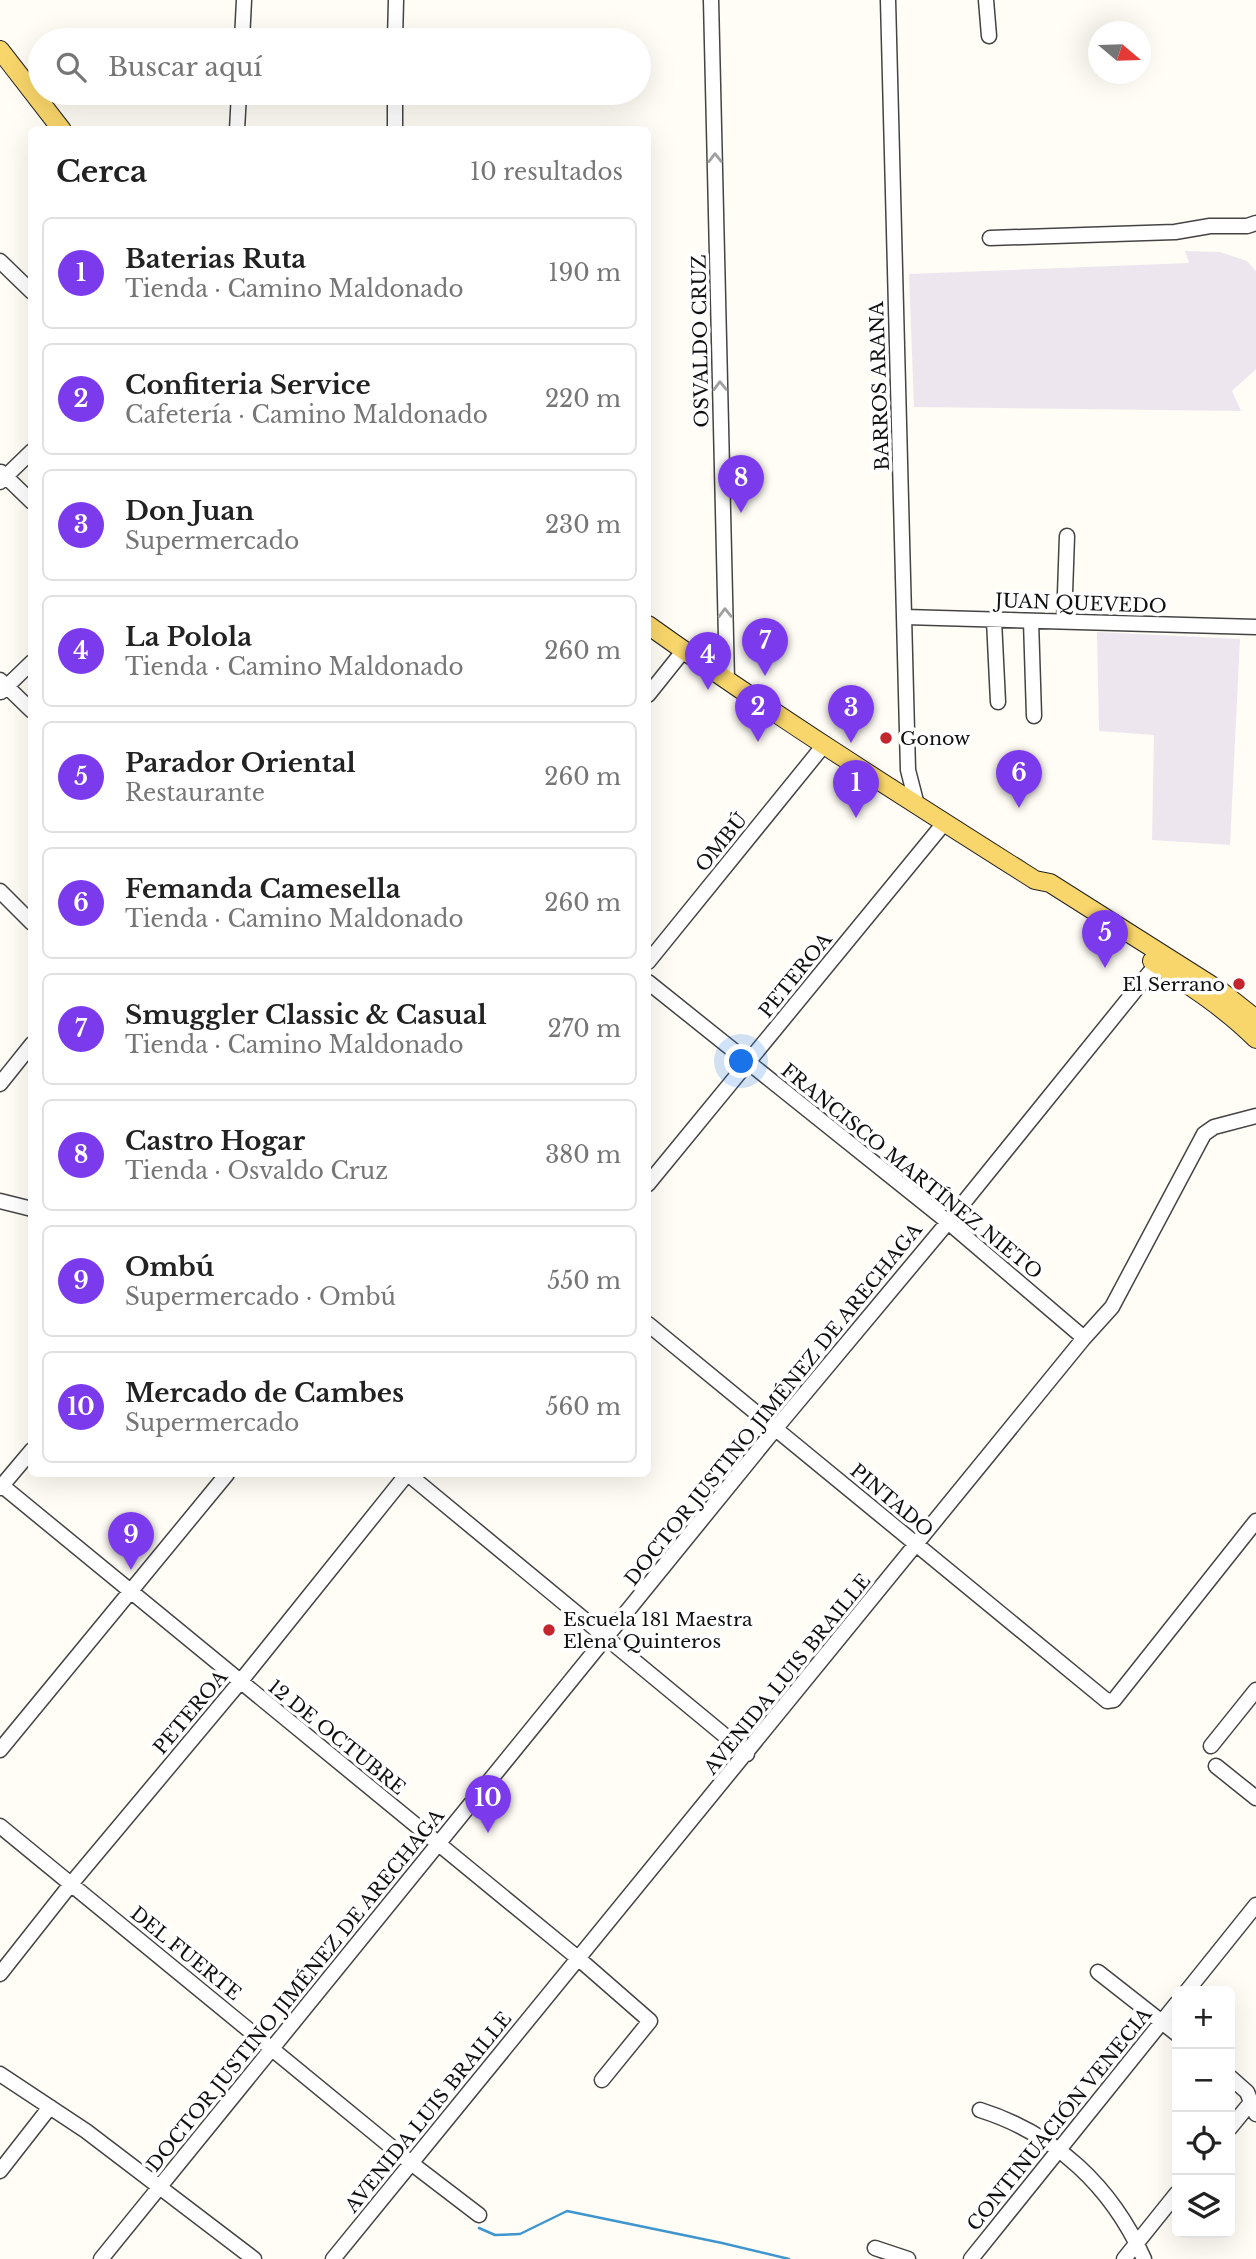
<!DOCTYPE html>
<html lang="es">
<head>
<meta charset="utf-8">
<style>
	body { margin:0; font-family:"Libre Baskerville",serif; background:#f2f2f2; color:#222 }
	.controls { position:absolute; right:21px; bottom:21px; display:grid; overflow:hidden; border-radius:10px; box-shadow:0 7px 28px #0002 }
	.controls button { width:63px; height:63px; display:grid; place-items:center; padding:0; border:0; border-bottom:2px solid #e0e0e0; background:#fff; color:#222; font:35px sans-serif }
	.compass { position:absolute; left:1088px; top:21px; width:63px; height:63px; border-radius:50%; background:#fff; box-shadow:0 7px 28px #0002; rotate:109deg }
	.you { position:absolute; left:742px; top:1062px; width:24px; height:24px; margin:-18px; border:5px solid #fff; border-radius:50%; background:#1a73e8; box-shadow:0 0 0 10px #1a73e833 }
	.badge { display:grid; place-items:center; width:46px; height:46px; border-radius:50%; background:#7c3aed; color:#fff; font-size:23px; font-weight:700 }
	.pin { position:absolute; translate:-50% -58px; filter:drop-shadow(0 2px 4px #0008) }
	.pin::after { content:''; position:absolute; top:37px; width:24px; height:21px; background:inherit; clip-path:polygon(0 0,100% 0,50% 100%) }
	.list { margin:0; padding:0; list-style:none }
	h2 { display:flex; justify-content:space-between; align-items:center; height:91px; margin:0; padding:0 28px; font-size:30px }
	h2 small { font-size:23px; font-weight:400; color:#767676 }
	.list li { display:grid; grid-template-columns:46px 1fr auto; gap:21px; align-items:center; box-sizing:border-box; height:112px; margin:0 14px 14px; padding:0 14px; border:2px solid #e0e0e0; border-radius:10px }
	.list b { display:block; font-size:26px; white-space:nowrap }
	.list p { margin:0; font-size:23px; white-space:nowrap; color:#767676 }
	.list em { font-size:23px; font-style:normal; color:#767676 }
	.icon { flex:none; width:38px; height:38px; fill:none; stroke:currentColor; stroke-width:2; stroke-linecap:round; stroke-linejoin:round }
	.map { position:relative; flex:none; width:1256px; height:2259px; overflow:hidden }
	.search { position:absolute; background:#fff; box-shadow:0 7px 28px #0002; left:28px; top:28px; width:623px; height:77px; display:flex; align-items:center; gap:18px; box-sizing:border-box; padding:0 24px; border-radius:38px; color:#767676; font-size:26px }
	.panel { position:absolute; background:#fff; box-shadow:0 7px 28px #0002; left:28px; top:126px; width:623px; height:1351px; border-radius:10px }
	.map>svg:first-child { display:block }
	.industrial { fill:#eee6ef }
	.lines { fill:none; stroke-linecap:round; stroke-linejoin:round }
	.stream { stroke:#3f96cf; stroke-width:2.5 }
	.minor-casing { stroke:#444; stroke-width:17 }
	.major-casing { stroke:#222; stroke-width:20 }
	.minor { stroke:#fff; stroke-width:14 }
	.major { stroke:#f9d66b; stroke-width:18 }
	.oneway { stroke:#a0a0a0 }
	.poi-dot { fill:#c4262e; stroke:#fff; stroke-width:2.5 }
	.labels { text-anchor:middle; stroke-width:7; stroke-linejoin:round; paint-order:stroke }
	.street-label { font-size:19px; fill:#111; stroke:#fff }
	.poi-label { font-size:19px; fill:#111; stroke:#fff; text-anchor:start }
</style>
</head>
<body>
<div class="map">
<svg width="1256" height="2259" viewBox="0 0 1256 2259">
	<rect width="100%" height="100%" fill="#fffdf5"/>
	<!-- industrial -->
	<path class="industrial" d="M1185,251L1220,252L1247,261L1256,271V369L1232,391L1241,411L914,407L909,274L1189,263Z
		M1097,632L1240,639L1230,845L1152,840L1154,735L1099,731Z"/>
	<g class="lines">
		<!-- stream -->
		<path class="stream" d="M479,2228L495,2235L520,2234L567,2211L722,2243L789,2259"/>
		<!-- minor casing -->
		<g class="minor-casing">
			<path id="minor" d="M711,0L727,681
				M888,0L908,770L917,805
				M986,0L989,36
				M242,40L244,0
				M395,40L396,0
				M237,130L239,93
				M395,130V93
				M990,238L1175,232L1210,226H1247L1256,223
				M0,261L32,292
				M1,472L32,502
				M0,482L32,451
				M905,617L1256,627
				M994,620L998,702
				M1031,621L1034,716
				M1064,622L1067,536
				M0,680L32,711
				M1,692L32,662
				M648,695L684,650
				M0,891L32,923
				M648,962L824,745
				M648,982L948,1222L1084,1338
				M0,1084L32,1044
				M648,1184L945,822
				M0,1201L32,1209
				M648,1324L1107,1701L1114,1700L1256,1521
				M408,1474L747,1754
				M0,1484L579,1959L650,2021L602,2080
				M0,1488L32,1450
				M1211,1746L1256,1690
				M0,1750L227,1474
				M1216,1766L1256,1798
				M0,1826L411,2163L479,2215
				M1098,1972L1177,2034
				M0,1974L71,1884L240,1682L407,1474
				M1187,1991L1256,1905
				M0,2074L86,2131L254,2259
				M1230,2077L1247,2092L1256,2114
				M980,2110C1056,2134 1112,2187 1144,2259
				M1230,2128L1252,2101
				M0,2171L50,2107
				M875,2248L908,2259
				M101,2259L776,1428L948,1222L1163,956
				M333,2259L1084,1338L1112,1307L1204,1134L1214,1127L1256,1116
				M971,2259L1177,2003
				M1124,2259L1177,2193"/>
		</g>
		<!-- major casing -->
		<g class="major-casing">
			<path id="major" d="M0,50L62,130
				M648,625C774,715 904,797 1035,880L1050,883L1222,992L1256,1019
				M1152,961C1189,985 1225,1008 1256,1039"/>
		</g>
		<!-- minor -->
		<use href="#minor" class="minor"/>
		<!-- major -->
		<use href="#major" class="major"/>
	</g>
	<!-- one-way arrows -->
	<defs><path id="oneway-chevron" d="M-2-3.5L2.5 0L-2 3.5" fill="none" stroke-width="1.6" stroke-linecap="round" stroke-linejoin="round" transform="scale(1.75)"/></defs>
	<g class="oneway">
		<use href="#oneway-chevron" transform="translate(715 158) rotate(-91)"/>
		<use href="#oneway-chevron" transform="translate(720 386) rotate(-91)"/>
		<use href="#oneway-chevron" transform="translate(725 613) rotate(-91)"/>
	</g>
	<!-- markers -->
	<g class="poi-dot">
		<circle cx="886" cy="738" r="7"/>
		<circle cx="1239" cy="984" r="7"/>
		<circle cx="549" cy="1630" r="7"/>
	</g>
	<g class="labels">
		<!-- street labels -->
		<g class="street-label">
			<text transform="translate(700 341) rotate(-91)" y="7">OSVALDO CRUZ</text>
			<text transform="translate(879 386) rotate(-92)" y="7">BARROS ARANA</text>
			<text transform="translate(1081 603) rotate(2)" y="7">JUAN QUEVEDO</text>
			<text transform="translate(721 842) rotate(-51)" y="7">OMBÚ</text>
			<text transform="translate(795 975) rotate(-51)" y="7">PETEROA</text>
			<text transform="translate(912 1171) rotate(39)" y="7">FRANCISCO MARTÍNEZ NIETO</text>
			<text transform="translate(773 1404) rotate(-51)" y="7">DOCTOR JUSTINO JIMÉNEZ DE ARECHAGA</text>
			<text transform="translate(892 1500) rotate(40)" y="7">PINTADO</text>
			<text transform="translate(787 1674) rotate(-51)" y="7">AVENIDA LUIS BRAILLE</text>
			<text transform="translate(190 1712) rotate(-50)" y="7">PETEROA</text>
			<text transform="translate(337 1737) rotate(39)" y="7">12 DE OCTUBRE</text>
			<text transform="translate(186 1953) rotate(39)" y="7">DEL FUERTE</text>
			<text transform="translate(295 1990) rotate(-51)" y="7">DOCTOR JUSTINO JIMÉNEZ DE ARECHAGA</text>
			<text transform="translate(428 2112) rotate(-51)" y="7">AVENIDA LUIS BRAILLE</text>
			<text transform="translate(1059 2119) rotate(-51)" y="7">CONTINUACIÓN VENECIA</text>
		</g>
		<!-- poi labels -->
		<g class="poi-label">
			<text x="900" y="745">Gonow</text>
			<text x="1225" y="991" text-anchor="end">El Serrano</text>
			<text x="563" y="1626">Escuela 181 Maestra<tspan x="563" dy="22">Elena Quinteros</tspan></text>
		</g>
	</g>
</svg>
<div class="controls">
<button>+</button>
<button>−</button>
<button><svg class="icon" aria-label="locate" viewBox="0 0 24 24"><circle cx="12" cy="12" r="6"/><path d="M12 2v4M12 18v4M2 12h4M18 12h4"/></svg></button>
<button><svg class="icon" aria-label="layers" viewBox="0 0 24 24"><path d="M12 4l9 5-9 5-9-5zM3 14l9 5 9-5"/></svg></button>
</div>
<svg class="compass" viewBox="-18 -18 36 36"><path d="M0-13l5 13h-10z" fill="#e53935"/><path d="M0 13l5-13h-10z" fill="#767676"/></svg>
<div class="you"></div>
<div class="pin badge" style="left:856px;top:818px">1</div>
<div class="pin badge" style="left:758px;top:742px">2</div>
<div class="pin badge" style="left:851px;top:743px">3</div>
<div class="pin badge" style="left:708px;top:690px">4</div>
<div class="pin badge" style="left:1105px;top:968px">5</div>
<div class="pin badge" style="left:1019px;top:808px">6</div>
<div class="pin badge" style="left:765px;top:676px">7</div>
<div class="pin badge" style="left:741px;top:513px">8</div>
<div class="pin badge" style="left:131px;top:1570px">9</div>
<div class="pin badge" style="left:488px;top:1833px">10</div>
<div class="search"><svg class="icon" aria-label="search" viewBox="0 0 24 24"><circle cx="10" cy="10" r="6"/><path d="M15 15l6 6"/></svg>Buscar aquí</div>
<section class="panel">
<h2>Cerca<small>10 resultados</small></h2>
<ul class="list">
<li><span class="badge">1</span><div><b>Baterias Ruta</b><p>Tienda · Camino Maldonado</p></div><em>190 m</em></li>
<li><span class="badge">2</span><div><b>Confiteria Service</b><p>Cafetería · Camino Maldonado</p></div><em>220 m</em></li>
<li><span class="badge">3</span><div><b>Don Juan</b><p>Supermercado</p></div><em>230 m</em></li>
<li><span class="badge">4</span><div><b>La Polola</b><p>Tienda · Camino Maldonado</p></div><em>260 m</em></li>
<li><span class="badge">5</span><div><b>Parador Oriental</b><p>Restaurante</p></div><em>260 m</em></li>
<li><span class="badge">6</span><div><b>Femanda Camesella</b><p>Tienda · Camino Maldonado</p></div><em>260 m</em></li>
<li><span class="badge">7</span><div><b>Smuggler Classic &amp; Casual</b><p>Tienda · Camino Maldonado</p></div><em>270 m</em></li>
<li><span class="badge">8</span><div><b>Castro Hogar</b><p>Tienda · Osvaldo Cruz</p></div><em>380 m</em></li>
<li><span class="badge">9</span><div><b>Ombú</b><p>Supermercado · Ombú</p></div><em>550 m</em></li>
<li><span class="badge">10</span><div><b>Mercado de Cambes</b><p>Supermercado</p></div><em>560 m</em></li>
</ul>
</section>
</div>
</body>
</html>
